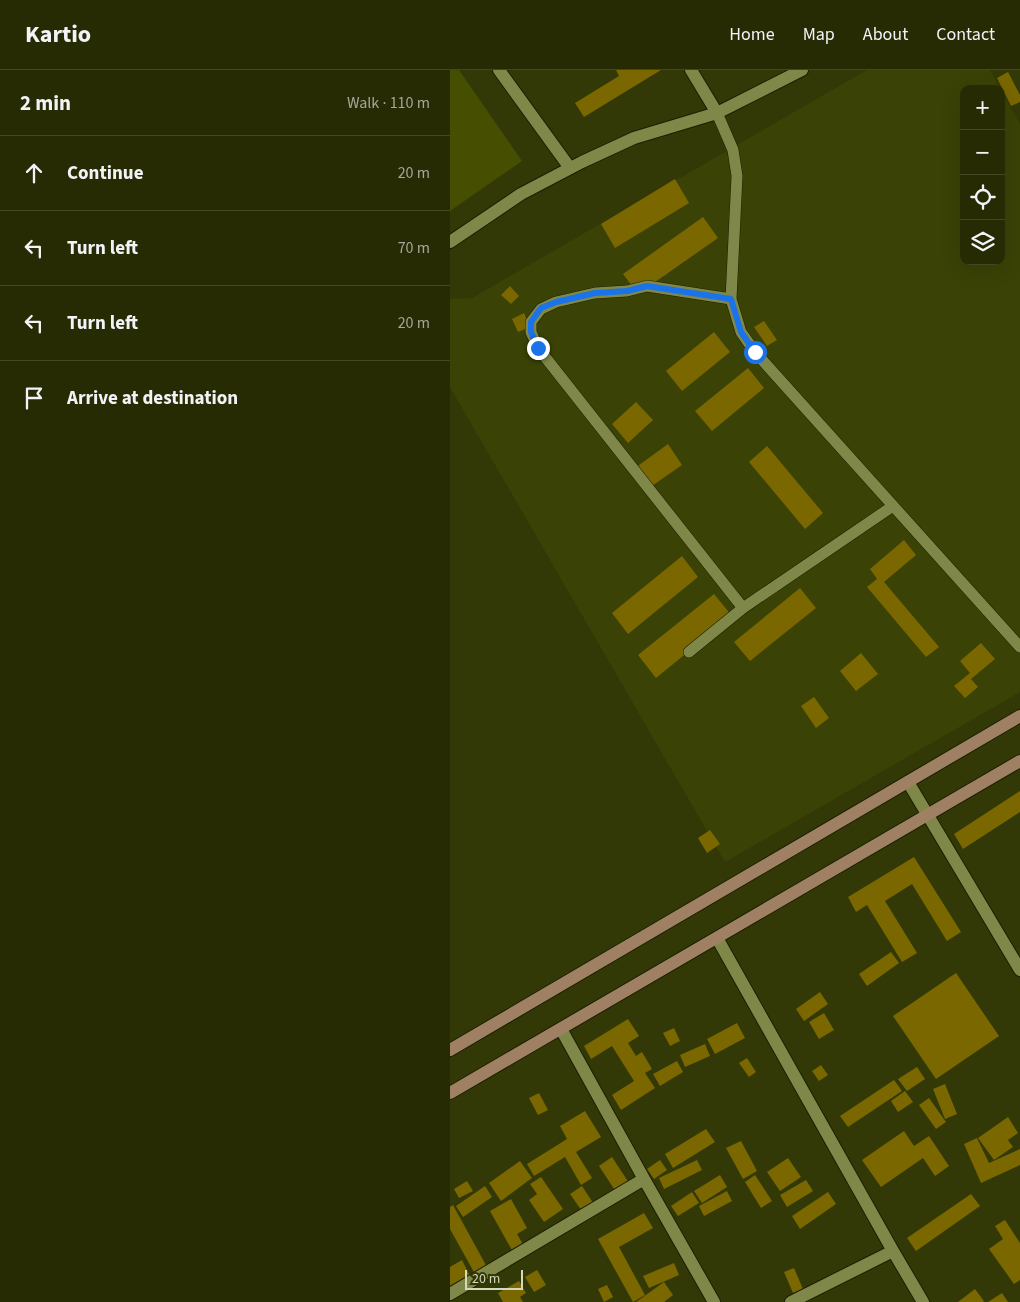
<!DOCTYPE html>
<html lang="en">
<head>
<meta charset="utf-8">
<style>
	body { margin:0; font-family:"Source Sans 3",sans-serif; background:#2e330e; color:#f1f3f6 }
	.controls { position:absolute; right:15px; top:15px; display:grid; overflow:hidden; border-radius:10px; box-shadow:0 5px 20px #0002 }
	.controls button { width:45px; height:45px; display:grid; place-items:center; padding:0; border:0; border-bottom:1px solid #424726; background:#262b04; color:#f1f3f6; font:25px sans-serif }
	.scale { position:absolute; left:15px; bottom:12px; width:58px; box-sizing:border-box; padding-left:5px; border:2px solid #d3dab9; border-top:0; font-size:14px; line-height:18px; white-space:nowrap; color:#d3dab9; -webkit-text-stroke:4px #333906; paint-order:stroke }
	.stop { position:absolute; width:15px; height:15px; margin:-11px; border:4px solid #1a73e8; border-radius:50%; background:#fff }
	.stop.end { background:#1a73e8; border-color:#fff; box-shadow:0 1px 5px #0008 }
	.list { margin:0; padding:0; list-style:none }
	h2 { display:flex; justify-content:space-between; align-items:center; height:65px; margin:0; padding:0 20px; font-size:21px }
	h2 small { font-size:16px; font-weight:400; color:#a4a79a }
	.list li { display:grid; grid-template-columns:32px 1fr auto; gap:15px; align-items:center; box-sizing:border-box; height:75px; padding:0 20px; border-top:1px solid #424726 }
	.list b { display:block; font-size:19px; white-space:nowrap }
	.list em { font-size:16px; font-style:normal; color:#a4a79a }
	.icon { flex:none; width:28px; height:28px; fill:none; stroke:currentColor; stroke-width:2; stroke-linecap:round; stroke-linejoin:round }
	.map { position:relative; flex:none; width:570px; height:1232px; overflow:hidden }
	header { display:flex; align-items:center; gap:30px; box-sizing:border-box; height:70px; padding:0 25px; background:#262b04; border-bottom:1px solid #424726 }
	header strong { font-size:24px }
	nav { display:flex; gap:28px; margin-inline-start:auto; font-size:18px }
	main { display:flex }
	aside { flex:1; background:#262b04 }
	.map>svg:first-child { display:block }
	.built { fill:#3b4206 }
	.green { fill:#464e02 }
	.building { fill:#7a6700 }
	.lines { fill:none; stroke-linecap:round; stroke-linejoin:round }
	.lane-casing { stroke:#1b1f00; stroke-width:12 }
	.street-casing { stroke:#1b1f00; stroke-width:14 }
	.secondary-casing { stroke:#1b1f00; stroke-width:14 }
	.lane { stroke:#7f8849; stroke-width:11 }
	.street { stroke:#7f8849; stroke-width:12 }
	.secondary { stroke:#9f8063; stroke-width:12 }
	.route { stroke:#1a73e8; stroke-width:6 }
</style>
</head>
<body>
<header>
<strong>Kartio</strong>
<nav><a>Home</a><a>Map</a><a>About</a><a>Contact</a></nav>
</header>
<main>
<aside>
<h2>2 min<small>Walk · 110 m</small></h2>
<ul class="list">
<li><svg class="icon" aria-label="ahead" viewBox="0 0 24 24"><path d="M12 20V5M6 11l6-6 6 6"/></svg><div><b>Continue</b></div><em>20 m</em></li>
<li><svg class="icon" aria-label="left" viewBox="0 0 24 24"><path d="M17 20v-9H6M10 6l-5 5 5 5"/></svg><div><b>Turn left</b></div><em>70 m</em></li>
<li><svg class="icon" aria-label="left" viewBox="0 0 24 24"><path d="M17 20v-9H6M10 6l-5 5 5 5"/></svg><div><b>Turn left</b></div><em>20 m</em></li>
<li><svg class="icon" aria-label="arrive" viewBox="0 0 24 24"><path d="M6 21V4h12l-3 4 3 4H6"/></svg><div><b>Arrive at destination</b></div></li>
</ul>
</aside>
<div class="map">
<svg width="570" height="1232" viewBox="0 0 570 1232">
	<rect width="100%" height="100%" fill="#333906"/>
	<!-- built -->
	<path class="built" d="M417,0H540L550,19H514V191H551V21L570,54V622L275,792L0,317V229L22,228Z"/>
	<!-- green -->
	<path class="green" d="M0,0H9L72,91L0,141Z"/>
	<!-- building -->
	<path class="building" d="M166,0H211L134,47L125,33L169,6Z
		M558,2L570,25V32L561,36L547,8Z
		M225,109L239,133L165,178L151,154Z
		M253,147L268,168L188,224L173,204Z
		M60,216L69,226L61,234L51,225Z
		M74,243L80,257L68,262L62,249Z
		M314,251L327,270L317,276L304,257Z
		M264,262L280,282L232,321L216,301Z
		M298,298L314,318L262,361L245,341Z
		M186,332L203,350L178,373L162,354Z
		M218,374L232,395L199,418L185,398Z
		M317,376L373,443L355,459L299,392Z
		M454,470L466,485L434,512L489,577L476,587L417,517L427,509L420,499Z
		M232,486L248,507L178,564L162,543Z
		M350,518L366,538L300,591L284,572Z
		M264,524L282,546L206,608L188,585Z
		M531,573L545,589L521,609L528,617L515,628L504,616L520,603L510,591Z
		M411,583L428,604L406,621L390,601Z
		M364,627L379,648L366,658L351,636Z
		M570,721V742L513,779L504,764Z
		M260,760L270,774L257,783L248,768Z
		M464,787L511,862L497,871L462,814L435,831L467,883L452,892L417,835L406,842L398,827Z
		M441,882L449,893L417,916L409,904Z
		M506,903L549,966L486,1009L443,946Z
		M370,922L378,934L354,951L346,939Z
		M374,943L384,960L369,969L359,952Z
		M178,949L189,966L178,973L186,986L192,982L202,999L195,1003L205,1018L171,1040L162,1025L184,1011L162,976L141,989L134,976Z
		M287,953L295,968L265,984L257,969Z
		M224,958L230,971L220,976L213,963Z
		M255,974L260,986L235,997L230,985Z
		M297,988L306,1002L299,1007L289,993Z
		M227,991L233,1002L210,1016L203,1004Z
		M371,995L378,1005L369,1011L362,1001Z
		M467,997L475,1009L457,1021L448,1009Z
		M444,1010L452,1021L398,1057L390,1046Z
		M495,1014L507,1044L495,1049L483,1019Z
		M455,1021L463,1032L448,1042L441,1031Z
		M89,1023L98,1040L88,1045L79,1028Z
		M479,1028L496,1052L486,1059L469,1035Z
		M135,1041L151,1067L126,1082L142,1108L131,1115L115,1087L84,1106L77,1094L117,1069L110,1056Z
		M558,1047L568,1063L558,1070L563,1077L544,1090L528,1068Z
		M256,1059L265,1072L223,1098L215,1084Z
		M454,1061L464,1076L479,1066L499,1096L485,1106L473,1088L431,1117L412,1090Z
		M527,1068L539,1093L570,1079V1095L531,1113L514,1074Z
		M291,1071L307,1101L293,1109L276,1078Z
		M162,1087L181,1116L168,1125L149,1096Z
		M338,1088L351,1107L330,1121L317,1102Z
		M210,1090L217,1100L204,1109L197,1099Z
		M247,1090L252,1100L214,1119L209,1108Z
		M70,1091L82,1108L51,1131L39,1113Z
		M270,1105L277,1117L252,1133L244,1121Z
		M305,1105L322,1131L311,1138L295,1112Z
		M91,1107L113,1139L94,1152L79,1130L87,1124L80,1114Z
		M356,1110L363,1121L337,1137L330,1125Z
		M17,1111L23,1121L9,1128L4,1119Z
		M35,1116L42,1127L13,1147L6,1136Z
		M132,1116L145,1136L134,1144L120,1124Z
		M277,1121L282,1131L254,1146L249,1136Z
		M242,1122L249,1133L228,1146L221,1136Z
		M378,1122L386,1134L350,1159L342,1146Z
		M521,1124L530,1136L466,1181L457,1168Z
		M61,1129L77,1158L67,1164L74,1176L63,1182L40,1141Z
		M3,1135L37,1197L25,1204L0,1159V1137Z
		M194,1143L203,1158L169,1177L195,1225L183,1232L148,1169Z
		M555,1150L570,1173V1210L564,1214L539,1179L553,1169L545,1156Z
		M12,1190L21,1208L0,1219V1197Z
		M224,1193L229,1205L199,1218L193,1206Z
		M344,1198L353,1219L343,1223L334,1202Z
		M87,1200L96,1215L84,1222L75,1207Z
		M69,1211L76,1223L70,1227L73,1232H53L48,1223Z
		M214,1212L223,1225L214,1232H186Z
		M157,1215L163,1227L154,1232L148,1219Z
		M525,1219L534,1231L533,1232H508Z
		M552,1223L558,1232H538Z"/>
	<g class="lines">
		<!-- lane casing -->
		<g class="lane-casing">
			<path id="lane" d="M267,43L283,80L287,106L281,229L291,262L305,282L322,301L570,577
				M281,229L197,216L177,221L145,223L106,232L91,239L81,252V262L88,278L293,538
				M239,582L293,538L443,436"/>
		</g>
		<!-- street casing -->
		<g class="street-casing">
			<path id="street" d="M49,0L120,98
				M241,0L267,43
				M0,172L71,124L132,92L184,68L267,43L352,0
				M458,712L570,900
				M267,868L443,1181L473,1232
				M111,959L194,1109L264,1232
				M0,1224L194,1109
				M341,1232L443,1181"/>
		</g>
		<!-- secondary casing -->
		<g class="secondary-casing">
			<path id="secondary" d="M0,980L570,646
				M0,1023L570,691"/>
		</g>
		<!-- lane -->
		<use href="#lane" class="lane"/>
		<!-- street -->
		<use href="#street" class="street"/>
		<!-- secondary -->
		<use href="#secondary" class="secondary"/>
	</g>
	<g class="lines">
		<!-- route -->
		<path class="route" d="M88,278L81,262V252L91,238L106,232L145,223L177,221L197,216L281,229L291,262L305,282"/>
	</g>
</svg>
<div class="controls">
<button>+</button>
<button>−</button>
<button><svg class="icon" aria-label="locate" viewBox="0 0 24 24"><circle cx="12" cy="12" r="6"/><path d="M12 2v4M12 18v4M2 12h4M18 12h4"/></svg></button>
<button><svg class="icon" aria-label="layers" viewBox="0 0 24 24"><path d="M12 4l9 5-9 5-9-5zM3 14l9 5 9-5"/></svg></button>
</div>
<div class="scale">20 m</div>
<div class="stop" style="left:305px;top:282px"></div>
<div class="stop end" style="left:88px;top:278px"></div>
</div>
</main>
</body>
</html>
